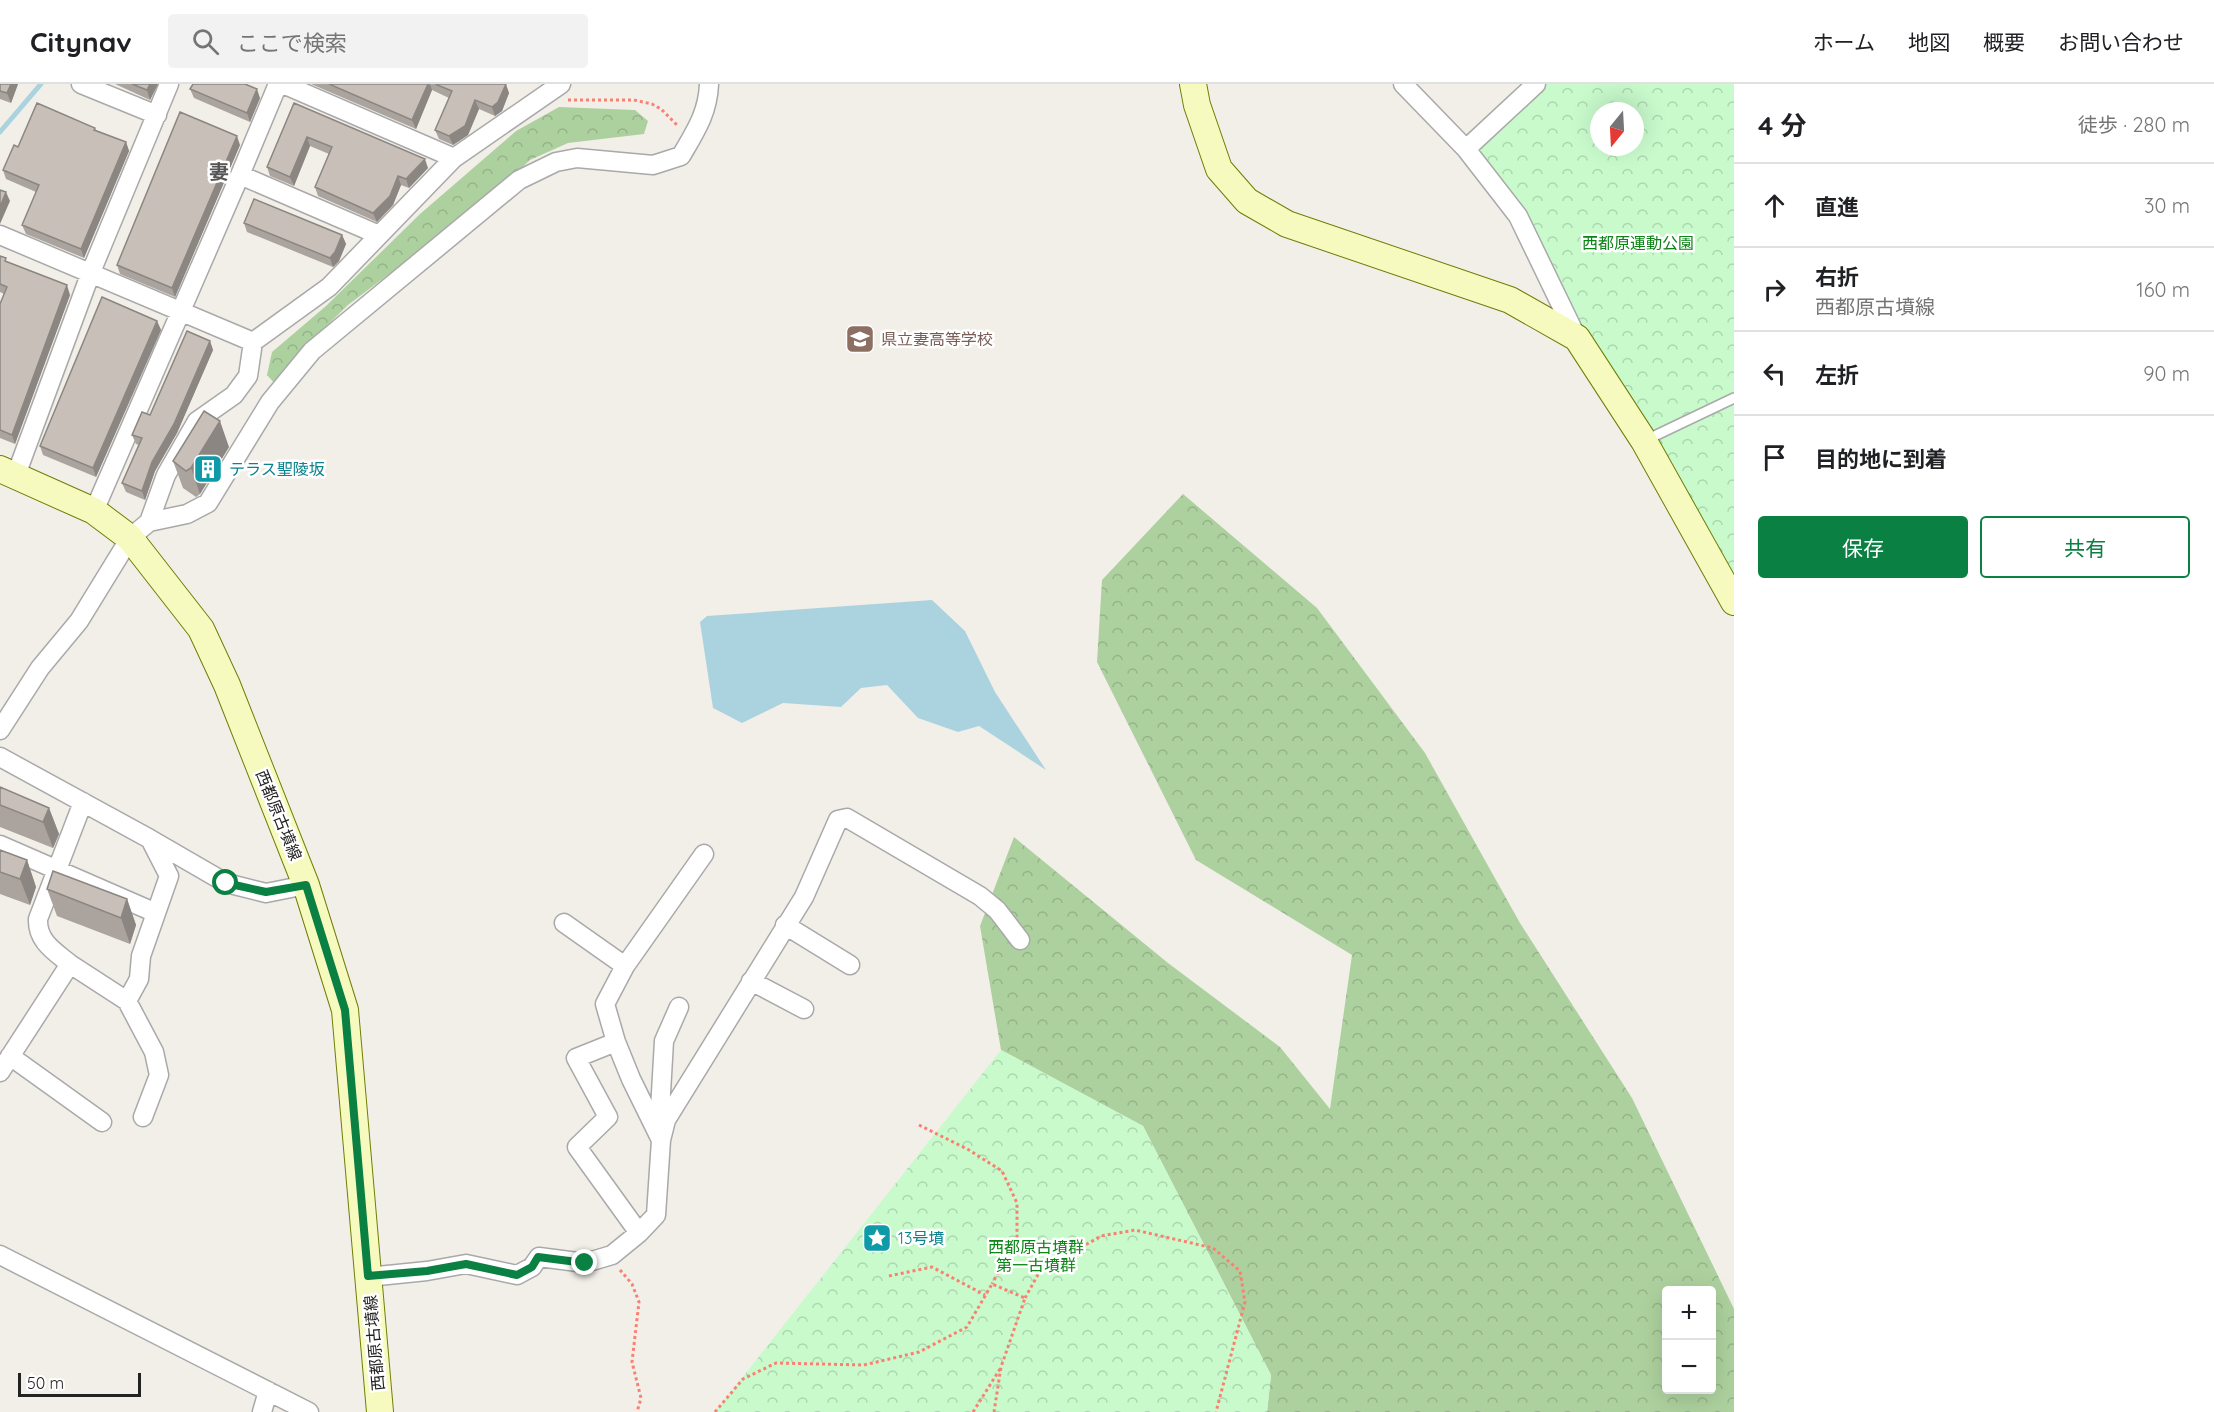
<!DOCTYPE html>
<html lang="ja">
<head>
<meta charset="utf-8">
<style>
	body { margin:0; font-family:Quicksand,"Noto Sans JP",sans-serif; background:#f2f2f2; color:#202124 }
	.controls { position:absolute; right:18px; bottom:18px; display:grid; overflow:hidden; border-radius:6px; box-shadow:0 6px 24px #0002 }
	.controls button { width:54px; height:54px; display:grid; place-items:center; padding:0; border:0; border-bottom:2px solid #e0e0e0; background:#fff; color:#202124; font:30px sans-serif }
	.compass { position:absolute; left:1590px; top:18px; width:54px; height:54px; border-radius:50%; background:#fff; box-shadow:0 6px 24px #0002; rotate:198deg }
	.scale { position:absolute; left:18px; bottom:15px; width:123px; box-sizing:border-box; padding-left:6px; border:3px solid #222; border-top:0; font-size:16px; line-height:21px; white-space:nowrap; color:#222; -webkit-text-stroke:4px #fff; paint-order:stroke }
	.stop { position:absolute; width:18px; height:18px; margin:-14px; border:4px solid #0b8043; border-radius:50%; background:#fff }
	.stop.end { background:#0b8043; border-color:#fff; box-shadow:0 2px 6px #0008 }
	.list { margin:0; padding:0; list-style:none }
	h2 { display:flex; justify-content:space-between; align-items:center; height:78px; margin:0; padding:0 24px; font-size:26px }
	h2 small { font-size:20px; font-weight:400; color:#757577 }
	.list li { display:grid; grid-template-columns:39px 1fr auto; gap:18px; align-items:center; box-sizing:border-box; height:84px; padding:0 24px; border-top:2px solid #e0e0e0 }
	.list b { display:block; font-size:22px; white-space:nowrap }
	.list p { margin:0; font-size:20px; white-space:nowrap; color:#757577 }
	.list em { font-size:20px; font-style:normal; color:#757577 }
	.actions { display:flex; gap:12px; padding:18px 24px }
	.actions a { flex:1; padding:14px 0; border:2px solid #0b8043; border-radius:6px; text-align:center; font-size:21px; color:#0b8043 }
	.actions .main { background:#0b8043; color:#fff }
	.icon { flex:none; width:33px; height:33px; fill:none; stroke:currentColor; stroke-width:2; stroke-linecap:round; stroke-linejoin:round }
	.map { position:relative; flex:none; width:1734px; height:1328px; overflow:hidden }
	header { display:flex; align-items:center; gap:36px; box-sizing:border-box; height:84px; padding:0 30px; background:#fff; border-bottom:2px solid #e0e0e0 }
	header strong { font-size:28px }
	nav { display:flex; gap:33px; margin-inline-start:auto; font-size:21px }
	.search { width:420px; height:54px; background:#f2f2f2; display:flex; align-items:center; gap:15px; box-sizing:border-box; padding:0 21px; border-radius:6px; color:#757577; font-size:22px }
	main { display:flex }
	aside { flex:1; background:#fff }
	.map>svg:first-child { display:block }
	.forest { fill:url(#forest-crowns); fill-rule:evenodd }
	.park { fill:url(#park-crowns); fill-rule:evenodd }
	.water { fill:#aad3df }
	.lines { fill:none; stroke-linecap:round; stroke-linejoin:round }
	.stream { stroke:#aad3df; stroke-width:5 }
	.lane-casing { stroke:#a9a9a9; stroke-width:12 }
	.street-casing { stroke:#a9a9a9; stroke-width:21 }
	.secondary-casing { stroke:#707d05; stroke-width:28 }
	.path { stroke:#fa8072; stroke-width:3; stroke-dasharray:3 3; stroke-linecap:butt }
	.lane { stroke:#fff; stroke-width:9 }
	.street { stroke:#fff; stroke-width:18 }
	.secondary { stroke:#f7fabf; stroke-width:26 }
	.wall { fill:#aba49e }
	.shaded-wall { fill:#8b8681 }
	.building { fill:#c7bfb8; stroke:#8b8681; stroke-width:1.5 }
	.route { stroke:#0b8043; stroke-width:8 }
	.labels { text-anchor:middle; stroke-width:5; stroke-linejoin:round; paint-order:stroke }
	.park-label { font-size:16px; fill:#0c8416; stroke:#fff }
	.education-label { font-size:16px; fill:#785e54; stroke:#fff; text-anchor:start }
	.culture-label { font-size:16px; fill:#0d838f; stroke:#fff; text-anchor:start }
	.street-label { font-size:16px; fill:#222; stroke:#fff }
	.quarter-label { font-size:20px; font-weight:bold; fill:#555; stroke:#fff }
</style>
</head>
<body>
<header>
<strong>Citynav</strong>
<div class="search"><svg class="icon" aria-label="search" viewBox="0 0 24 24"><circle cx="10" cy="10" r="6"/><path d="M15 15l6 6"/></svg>ここで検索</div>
<nav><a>ホーム</a><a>地図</a><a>概要</a><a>お問い合わせ</a></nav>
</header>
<main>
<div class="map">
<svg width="1734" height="1328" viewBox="0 0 1734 1328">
	<defs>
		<pattern id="forest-crowns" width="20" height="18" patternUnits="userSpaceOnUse" patternTransform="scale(1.5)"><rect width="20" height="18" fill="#add19e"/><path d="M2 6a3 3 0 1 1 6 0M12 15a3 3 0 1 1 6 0" fill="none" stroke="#95b388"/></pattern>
		<pattern id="park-crowns" width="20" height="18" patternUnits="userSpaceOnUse" patternTransform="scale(1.5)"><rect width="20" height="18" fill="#c8facc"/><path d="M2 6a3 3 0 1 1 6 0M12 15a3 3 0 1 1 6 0" fill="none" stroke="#acd6af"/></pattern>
	</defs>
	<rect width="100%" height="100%" fill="#f2efe9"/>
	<!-- forest -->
	<path class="forest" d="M559,23L635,26L648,37L644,50L568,59L530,76L490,114L348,221L299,269L276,301L267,291L272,268L326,222L420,130L516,47Z
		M1183,410L1317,524L1425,669L1520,839L1632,1014L1734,1225V1328H1267L1271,1291L1143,1042L1001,966L980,842L1014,753L1168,879L1280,963L1330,1025L1352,871L1196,776L1097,578L1102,496ZM1666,1206H1712V1306H1666Z"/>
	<!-- park -->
	<path class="park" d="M1536,0H1734V518L1518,132L1466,65ZM1599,27H1635V63H1599Z
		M1001,966L1143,1042L1271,1291L1267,1328H715Z"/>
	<!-- water -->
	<path class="water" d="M932,516L965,547L995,608L1046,686L979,642L958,648L918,634L887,601L861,604L841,623L783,619L742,639L713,624L700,538L707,532Z"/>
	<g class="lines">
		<!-- stream -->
		<path class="stream" d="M0,48L41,0"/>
		<!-- lane casing -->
		<g class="lane-casing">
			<path id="lane" d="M1646,356L1734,314"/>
		</g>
		<!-- street casing -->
		<g class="street-casing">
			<path id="street" d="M81,0L157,31
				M283,0L454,74
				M1403,0L1466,65L1518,132L1577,254
				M1466,65L1536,0
				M240,91L379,151
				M0,151L253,258L329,203L454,74L561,0
				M16,391L91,188L169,0
				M94,427L240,91L278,0
				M149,438L166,391L197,337L234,311L248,292L253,258
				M0,646L40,584L79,537L130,454L149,438L187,430L208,419L270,318L312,267L519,96L556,78L577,74L653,81L681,72C695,48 708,29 709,0
				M0,673L150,755L226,799L266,809L306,801
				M0,761L156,829
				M564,839L625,882
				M785,841L850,881
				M70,880L127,917L154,968L159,991L143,1033
				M751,897L804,925
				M127,917L139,895L141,872L169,792L150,755
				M616,958L631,995L661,1056
				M10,972L102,1038
				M0,988L70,880C54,867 37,857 38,835L83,718
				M666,1036L660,1026L664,957L679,923
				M639,1149L656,1131L661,1056L666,1036L804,813L838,736L847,734L980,812L997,826L1020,856
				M0,1171L309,1328
				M368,1193L427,1187L466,1180L517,1191L532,1183L539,1173L585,1179L612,1171L639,1149L577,1063L608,1033L576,974L616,958L605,920L625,882L704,770
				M262,1328L268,1307"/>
		</g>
		<!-- secondary casing -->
		<g class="secondary-casing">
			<path id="secondary" d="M1193,0L1197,21L1219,85L1247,117L1287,140L1510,216L1577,254L1644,357L1734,518
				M0,385L94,427L130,454L201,545L227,601L306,801L345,926L380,1328"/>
		</g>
		<!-- path -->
		<path class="path" d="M568,16H634L652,20L661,25L678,42
			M919,1041L969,1066L1002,1087L1017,1119V1153L992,1200
			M620,1186L632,1200L639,1218L632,1278L641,1314L637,1328
			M889,1192L932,1183L985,1211
			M1025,1214L1040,1187L1101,1152L1135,1146L1213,1164L1240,1187L1245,1218L1216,1328
			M715,1328L743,1295L776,1279L864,1281L919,1268L967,1243L992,1200L1025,1214L1001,1283L994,1328
			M973,1328L1000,1285"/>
		<!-- lane -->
		<use href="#lane" class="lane"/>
		<!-- street -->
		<use href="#street" class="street"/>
		<!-- secondary -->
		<use href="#secondary" class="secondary"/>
	</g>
	<!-- wall -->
	<path class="wall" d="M0,0H18L11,19L0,15Z
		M115,0H158L150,16Z
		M311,0H505L509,9L502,27L495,32L479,25L468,51L453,61L439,55L435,46L449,14L432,6L416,45Z
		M190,5L260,14L250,38L194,14Z
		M294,19L428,84L409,104L401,101L393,121L377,138L318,112L315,103L329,70L310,62L294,102L270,92L267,83Z
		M95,44L96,46L126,58L129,67L84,174L26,150L22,141L36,108L6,95L3,86L18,63Z
		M240,61L175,213L120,190L117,181Z
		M244,139L342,151L346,160L339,177L333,183L247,148Z
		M0,172L8,178L70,211L15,360L0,354V220L4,210L0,208Z
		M157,237L161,246L96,393L43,371L40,362Z
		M210,257L213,266L177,349L155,387L145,416L126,408L122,399L139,361L136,360L132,351L150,331Z
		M229,363L200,410L196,413L183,404L173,377Z
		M0,703L49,724L59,750L53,764L0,743Z
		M0,766L27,776L36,803L30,821L0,810Z
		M47,805L127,815L136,841L130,860L57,832Z"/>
	<!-- shaded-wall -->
	<path class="shaded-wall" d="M11,0H18L11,19L7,9Z
		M150,0H158L150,16L147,6Z
		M428,0H430L432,6L416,45L412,36Z
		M506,0L509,9L502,27L495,32L492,23Z
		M257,5L260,14L250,38L247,29Z
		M475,16L479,25L468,51L453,61L449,52Z
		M237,52L240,61L175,213L172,204Z
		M307,53L310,62L294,102L290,93Z
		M126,58L129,67L84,174L81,165Z
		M425,75L428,84L409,104L406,95Z
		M398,92L401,101L393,121L377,138L373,129Z
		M6,108L10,117L0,140V123Z
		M342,151L346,160L339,177L333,183L330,174Z
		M67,201L70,211L15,360L12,351Z
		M157,237L161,246L96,393L93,384Z
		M210,257L213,266L177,349L155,387L145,416L142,407L152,378Z
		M220,337L229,363L200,410L191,384Z
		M49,724L59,750L53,764L43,738Z
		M27,776L36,803L30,821L20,795Z
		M127,815L136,841L130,860L121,834Z"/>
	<!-- building -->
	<path class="building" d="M0,0H11L7,9L0,7Z
		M132,0H150L147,6Z
		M193,0H245L257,5L247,29L190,5Z
		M329,0H428L412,36Z
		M435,0H506L498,18L492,23L475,16L465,42L449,52L435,46L452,7Z
		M37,19L95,44L94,46L126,58L81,165L22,141L39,101L3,86L14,61L18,63Z
		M294,19L425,75L406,95L398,92L390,112L373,129L315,103L332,63L307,53L290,93L267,83Z
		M180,28L237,52L172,204L117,181Z
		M0,106L6,108L0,123Z
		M254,115L342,151L335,168L330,174L244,139Z
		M0,172L6,174L5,177L67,201L12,351L0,346V220L7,203L0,200Z
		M102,213L157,237L93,384L40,362Z
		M187,247L210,257L174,340L152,378L142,407L122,399L142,354L132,351L142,328L150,331Z
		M204,327L220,337L191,384L186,387L173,377Z
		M0,703L49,724L43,738L0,721Z
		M0,766L27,776L20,795L0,788Z
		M53,787L127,815L121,834L47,805Z"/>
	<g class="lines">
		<!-- route -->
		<path class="route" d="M226,799L266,808L306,801L345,926L368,1192L427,1187L466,1180L517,1191L532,1183L538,1173L585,1179"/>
	</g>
	<!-- icons -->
	<defs>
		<g id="school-square" transform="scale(1.5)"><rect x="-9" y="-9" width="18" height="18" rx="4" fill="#8d6e63" stroke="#fff"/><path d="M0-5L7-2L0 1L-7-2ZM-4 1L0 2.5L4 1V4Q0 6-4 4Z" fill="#fff"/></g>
		<g id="building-square" transform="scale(1.5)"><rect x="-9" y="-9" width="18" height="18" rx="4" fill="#0f9aa8" stroke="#fff"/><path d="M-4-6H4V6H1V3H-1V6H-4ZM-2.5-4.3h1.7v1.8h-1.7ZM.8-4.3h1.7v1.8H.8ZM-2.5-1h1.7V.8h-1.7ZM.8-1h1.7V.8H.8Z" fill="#fff"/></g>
		<g id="sight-square" transform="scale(1.5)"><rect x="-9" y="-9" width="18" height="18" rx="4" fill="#0f9aa8" stroke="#fff"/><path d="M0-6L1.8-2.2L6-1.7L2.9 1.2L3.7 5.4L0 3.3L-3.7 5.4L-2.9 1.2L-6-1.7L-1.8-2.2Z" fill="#fff"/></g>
	</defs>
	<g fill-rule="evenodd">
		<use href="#school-square" x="860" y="255"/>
		<use href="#building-square" x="208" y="385"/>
		<use href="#sight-square" x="877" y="1154"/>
	</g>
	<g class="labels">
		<!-- park labels -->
		<g class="park-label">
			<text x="1638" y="165">西都原運動公園</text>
			<text x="1036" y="1169">西都原古墳群<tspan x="1036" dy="18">第一古墳群</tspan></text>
		</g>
		<!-- education labels -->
		<g class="education-label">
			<text x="881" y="261">県立妻高等学校</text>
		</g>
		<!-- culture labels -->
		<g class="culture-label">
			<text x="229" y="391">テラス聖陵坂</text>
			<text x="898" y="1160">13号墳</text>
		</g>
		<!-- street labels -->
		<g class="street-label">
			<text transform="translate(279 731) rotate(68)" y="6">西都原古墳線</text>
			<text transform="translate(374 1259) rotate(-95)" y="6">西都原古墳線</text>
		</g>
		<!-- quarter labels -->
		<g class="quarter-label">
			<text x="219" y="95">妻</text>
		</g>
	</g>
</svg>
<div class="controls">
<button>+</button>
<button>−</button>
</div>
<svg class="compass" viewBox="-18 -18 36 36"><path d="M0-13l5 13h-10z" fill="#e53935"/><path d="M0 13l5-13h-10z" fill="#757577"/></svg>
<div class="scale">50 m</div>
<div class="stop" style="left:226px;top:799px"></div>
<div class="stop end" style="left:585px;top:1179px"></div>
</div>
<aside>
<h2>4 分<small>徒歩 · 280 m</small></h2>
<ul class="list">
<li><svg class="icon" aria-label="ahead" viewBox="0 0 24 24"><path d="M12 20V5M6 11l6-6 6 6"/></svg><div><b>直進</b></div><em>30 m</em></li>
<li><svg class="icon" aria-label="right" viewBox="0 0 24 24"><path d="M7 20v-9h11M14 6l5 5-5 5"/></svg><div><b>右折</b><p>西都原古墳線</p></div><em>160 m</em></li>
<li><svg class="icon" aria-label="left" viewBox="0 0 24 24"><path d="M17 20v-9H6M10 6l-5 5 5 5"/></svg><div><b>左折</b></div><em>90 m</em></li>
<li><svg class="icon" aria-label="arrive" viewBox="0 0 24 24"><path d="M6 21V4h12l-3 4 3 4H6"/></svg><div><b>目的地に到着</b></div></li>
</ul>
<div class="actions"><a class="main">保存</a><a>共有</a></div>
</aside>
</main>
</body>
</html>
